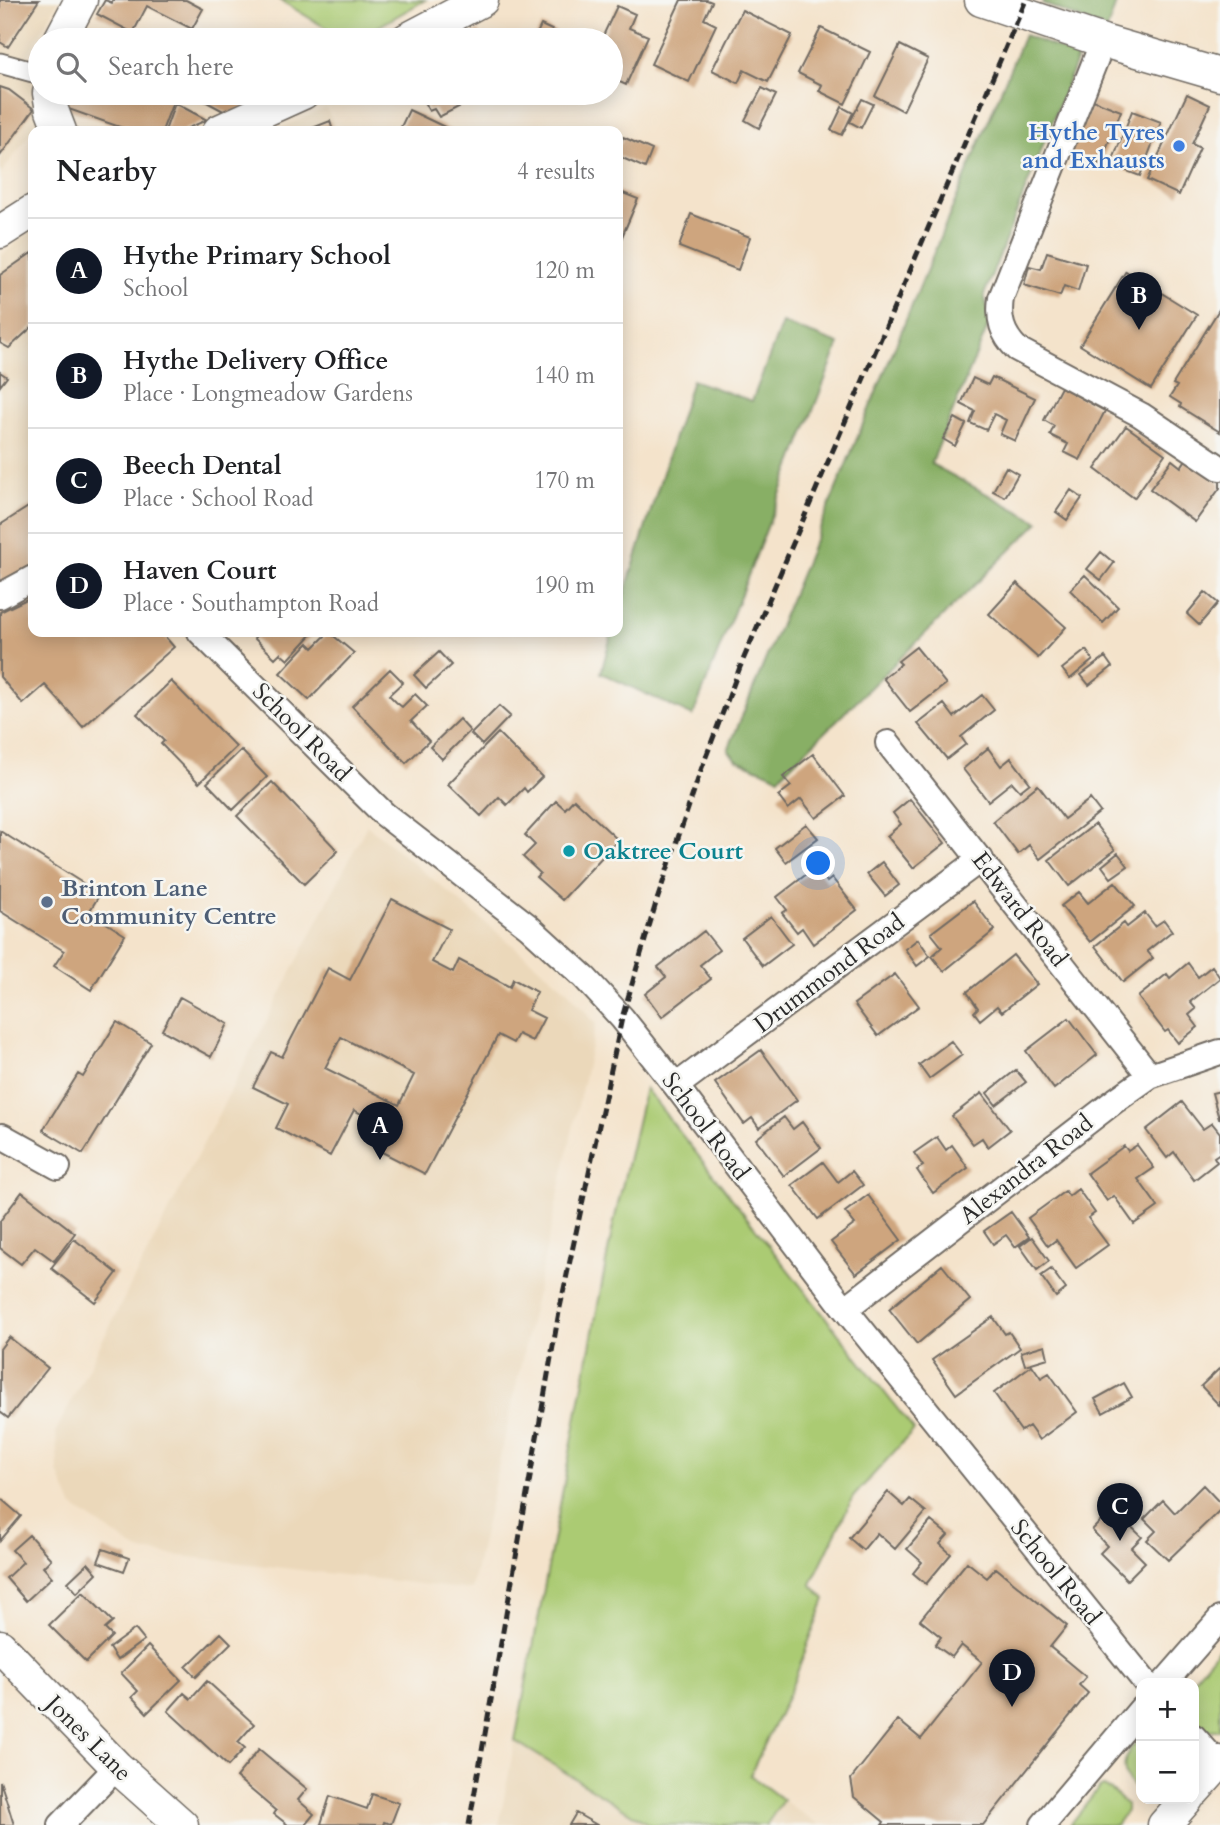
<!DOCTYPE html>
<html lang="en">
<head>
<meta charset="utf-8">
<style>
	body { margin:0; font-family:Cardo,serif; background:#f2f2f2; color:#202124 }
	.controls { position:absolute; right:21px; bottom:21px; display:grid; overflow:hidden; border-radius:14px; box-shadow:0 4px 18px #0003 }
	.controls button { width:63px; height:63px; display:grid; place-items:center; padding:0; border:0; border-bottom:2px solid #e0e0e0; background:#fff; color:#202124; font:35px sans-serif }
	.you { position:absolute; left:819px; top:864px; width:24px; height:24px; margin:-18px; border:5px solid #fff; border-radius:50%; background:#1a73e8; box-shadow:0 0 0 10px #1a73e833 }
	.badge { display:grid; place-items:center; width:46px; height:46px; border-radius:50%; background:#111827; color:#fff; font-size:23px; font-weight:700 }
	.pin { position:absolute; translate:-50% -58px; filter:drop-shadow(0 2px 4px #0008) }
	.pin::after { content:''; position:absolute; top:37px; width:24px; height:21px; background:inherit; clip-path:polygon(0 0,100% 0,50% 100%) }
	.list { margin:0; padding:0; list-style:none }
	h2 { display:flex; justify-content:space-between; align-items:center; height:91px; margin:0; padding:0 28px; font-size:30px }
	h2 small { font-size:23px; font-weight:400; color:#757577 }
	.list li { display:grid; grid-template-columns:46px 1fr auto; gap:21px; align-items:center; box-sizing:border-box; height:105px; padding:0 28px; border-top:2px solid #e0e0e0 }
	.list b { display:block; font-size:26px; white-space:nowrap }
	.list p { margin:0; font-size:23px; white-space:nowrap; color:#757577 }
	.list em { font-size:23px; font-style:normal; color:#757577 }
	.icon { flex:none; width:38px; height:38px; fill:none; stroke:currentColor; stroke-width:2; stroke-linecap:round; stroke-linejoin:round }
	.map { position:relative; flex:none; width:1220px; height:1825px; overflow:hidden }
	.search { position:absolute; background:#fff; box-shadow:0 4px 18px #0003; left:28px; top:28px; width:595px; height:77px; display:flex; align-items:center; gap:18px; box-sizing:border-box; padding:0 24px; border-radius:38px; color:#757577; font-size:26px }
	.panel { position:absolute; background:#fff; box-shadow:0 4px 18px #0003; left:28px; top:126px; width:595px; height:511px; border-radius:14px }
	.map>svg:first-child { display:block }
	.built { fill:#ebd8ba }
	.green { fill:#abcb73; stroke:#6b7b4f; stroke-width:2 }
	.forest { fill:#88af65; stroke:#5a6d48; stroke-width:2 }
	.building { fill:#cea57e; fill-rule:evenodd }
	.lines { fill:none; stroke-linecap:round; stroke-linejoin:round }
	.pedestrian-casing { stroke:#716b63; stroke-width:23 }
	.minor-casing { stroke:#716b63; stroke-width:28 }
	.tertiary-casing { stroke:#716b63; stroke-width:35 }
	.pedestrian { stroke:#fff; stroke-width:19 }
	.minor { stroke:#fff; stroke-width:24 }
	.tertiary { stroke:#fff; stroke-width:32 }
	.rail { stroke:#2b2b2b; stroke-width:5; stroke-dasharray:10 5; stroke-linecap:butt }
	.shop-dot { fill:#3f7fe0; stroke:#f6f6f2; stroke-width:2.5 }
	.culture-dot { fill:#0f9aa8; stroke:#f6f6f2; stroke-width:2.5 }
	.service-dot { fill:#5c6f8a; stroke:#f6f6f2; stroke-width:2.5 }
	.labels { text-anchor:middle; stroke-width:5; stroke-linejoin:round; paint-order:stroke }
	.shop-label { font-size:24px; font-weight:bold; fill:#366cbe; stroke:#f6f6f2; text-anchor:end }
	.street-label { font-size:24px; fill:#2b2b2b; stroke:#f6f6f2 }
	.culture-label { font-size:24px; font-weight:bold; fill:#0d838f; stroke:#f6f6f2; text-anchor:start }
	.service-label { font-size:24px; font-weight:bold; fill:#4e5e75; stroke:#f6f6f2; text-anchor:start }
</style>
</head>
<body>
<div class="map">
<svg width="1220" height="1825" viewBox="0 0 1220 1825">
	<rect width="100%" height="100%" fill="#f6f6f2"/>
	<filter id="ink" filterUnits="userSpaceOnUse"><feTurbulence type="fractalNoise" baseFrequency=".0143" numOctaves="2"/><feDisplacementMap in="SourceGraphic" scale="14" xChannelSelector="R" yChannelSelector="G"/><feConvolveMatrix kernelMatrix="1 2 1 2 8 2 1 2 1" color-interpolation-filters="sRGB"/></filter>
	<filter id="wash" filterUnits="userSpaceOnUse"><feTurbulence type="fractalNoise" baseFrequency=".00686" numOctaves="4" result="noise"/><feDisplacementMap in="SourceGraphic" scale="28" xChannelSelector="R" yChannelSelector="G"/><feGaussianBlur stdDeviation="1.57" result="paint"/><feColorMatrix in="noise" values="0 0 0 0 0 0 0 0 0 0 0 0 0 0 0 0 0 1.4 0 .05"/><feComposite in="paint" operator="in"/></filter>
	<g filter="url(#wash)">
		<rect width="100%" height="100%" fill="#f4e3cb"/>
		<!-- built -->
		<path class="built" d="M0,0H59L29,53L39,108V121L0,175Z
			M326,108L337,131H274Z
			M33,228V571L0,591V257Z
			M367,825L567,990L596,1024L471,1590L139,1551L72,1506L58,1472L56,1431Z
			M515,1741L650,1825H499Z
			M783,1800L819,1825H766Z"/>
		<!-- green -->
		<path class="green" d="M280,0H425L355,40H346Z
			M645,1088L914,1430L853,1497L811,1584L825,1599L790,1691L750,1775L783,1800L766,1825H650L515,1741L613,1226Z
			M1220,1647V1730H1207L1194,1716V1683H1190Z
			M1141,1739V1792C1118,1780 1120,1752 1141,1739Z
			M1103,1786L1110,1789L1126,1804V1811L1116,1825H1070L1099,1788Z"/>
		<!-- forest -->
		<path class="forest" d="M1044,0H1117L1107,30L1042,3Z
			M1024,35L1078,56L984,295L991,319L931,464L1039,522L779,777L737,760L728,750Z
			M782,323L839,344L693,716L601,673L612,632H618V615L692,380L752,401Z"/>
		<g id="blocks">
			<!-- building -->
			<path class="building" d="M0,0H39L8,47L0,42Z
				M105,0L112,3L113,0H186L203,9L192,29L147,6L133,33L97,14Z
				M681,0H707L712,2L704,19L716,25L689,82L651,64Z
				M617,6L635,14L629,28L648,36L626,85L611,78V40H601Z
				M742,10L792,35L768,82L744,70L738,83L712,70Z
				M541,25L573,40H534Z
				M821,28L870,52L845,104L819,91L822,85L798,73Z
				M479,31L484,40H462Z
				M900,45L928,59L903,111L875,96Z
				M0,87L9,90L34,109L0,156Z
				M762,88L776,95L759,128L745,120Z
				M65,93H154L173,102L162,131H131L60,106Z
				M190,93H270L229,114Z
				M419,93H486L439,117L434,109L429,111Z
				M1187,94L1210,105L1192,144L1200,148L1179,195L1147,180Z
				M862,99L873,104L861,128L850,122Z
				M1093,100L1121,111L1100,164L1067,151L1078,123L1083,125Z
				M175,103L207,120L181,131H165Z
				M842,107L853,113L842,135L831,130Z
				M409,110L453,131H399Z
				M1132,111L1161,122L1140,176L1111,165Z
				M330,121L333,131H305Z
				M623,137L652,150L645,168L618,156V148Z
				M618,191L638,199L618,246Z
				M691,214L750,237L738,270L679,247Z
				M33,252V326L9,348L0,343V275Z
				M1047,252L1086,264L1078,291L1064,286L1060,296L1024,285L1029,266L1041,269Z
				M1126,271L1197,315L1151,389L1080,345Z
				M1220,308V432L1180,407L1181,404L1170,397L1177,386L1173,384Z
				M0,372L7,377L0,386Z
				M992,377L1035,398L1015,441L1000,434L1006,420L994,414L986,430L970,423L975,411L961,404L973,378L988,385Z
				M1061,387L1105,411L1080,460L1064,452L1068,444L1050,435L1054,426L1044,420Z
				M955,418L966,424L955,446L943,439Z
				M1126,426L1165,454L1134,498L1095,469Z
				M1187,458L1220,482V488L1195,522L1150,489L1172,460L1181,467Z
				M1006,467L1018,474L1005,497L993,491Z
				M1071,490L1082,498L1067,520L1056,512Z
				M33,504V569L0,587V525Z
				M1101,552L1114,563L1101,580L1087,569Z
				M1085,575L1118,607L1103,623L1070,590Z
				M1017,583L1066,627L1038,658L989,614Z
				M1205,592L1218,603L1199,625L1187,614Z
				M33,596V632H161L174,647L83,727L45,685L23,704L0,677V612Z
				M260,632H314L288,660L280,653L275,658L254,638Z
				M329,632L354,653L309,700L280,673L308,643L313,648Z
				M916,647L946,684L910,712L883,678L901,664L898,661Z
				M1086,650L1093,660L1070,679L1062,669Z
				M439,652L451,665L426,688L414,675Z
				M1105,657L1112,667L1089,685L1081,675Z
				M390,669L403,682L389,695L396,702L402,707L415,694L427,706L411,721L429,741L406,763L352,706Z
				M171,681L236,747L199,783L161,744L164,741L137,714Z
				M982,695L994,710L961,737L966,744L947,759L918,724L944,704L954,717Z
				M499,706L510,716L482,745L471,734Z
				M459,719L470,731L442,759L430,747Z
				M498,733L542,777L527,792L524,788L507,805L499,797L481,816L448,784Z
				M988,748L1001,766L1011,758L1030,783L1020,791L1012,782L988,801L963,769Z
				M241,750L267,777L233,810L207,783Z
				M813,754L845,796L816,818L801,799L788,809L778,796L791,786L783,777Z
				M272,782L338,851L304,884L237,816Z
				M1038,785L1064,819L1090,799L1100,812L1040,859L1029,845L1018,854L993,821Z
				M574,799L618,840L562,900L536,877L540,873L523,857L535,845L525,835L556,801L565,809Z
				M910,799L945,843L913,868L887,836L901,824L893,813Z
				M806,824L818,838L786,862L775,848Z
				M1095,824L1115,850L1069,886L1049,860Z
				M0,831L100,894L89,912L125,935L91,990L54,966L64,951L0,911Z
				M1118,853L1128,866L1111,878L1102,866Z
				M882,862L899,885L885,896L867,874Z
				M816,867L827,882L832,878L857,910L813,944L802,928L797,932L782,913L787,910L777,897Z
				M1115,882L1135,906L1090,942L1061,906L1079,892L1088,903Z
				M392,899L449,929L432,962L453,973L459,960L510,987L513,979L537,992L528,1010L544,1018L532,1041L518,1034L513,1043L498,1035L425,1174L378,1150L389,1128L354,1110L330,1156L276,1128L288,1104L253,1087L271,1052L282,1057L328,968L350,980ZM341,1037L414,1075L399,1105L325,1068Z
				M973,901L995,930L944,971L932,956L942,947L931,933Z
				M1145,913L1155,926L1164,920L1172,931L1147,951L1153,958L1123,982L1095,946L1124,923L1127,927Z
				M771,916L792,944L763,966L742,938Z
				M704,931L719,950L700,965L711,979L662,1017L645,994L666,977L658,967Z
				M918,939L930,956L917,966L905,949Z
				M1013,955L1037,984L1002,1012L997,1006L980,1020L974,1012L978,1008L967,992Z
				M1188,963L1198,977L1212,966L1220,978L1190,1002L1196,1009L1189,1015L1198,1027L1178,1043L1168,1030L1165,1032L1138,997L1167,974L1170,978Z
				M895,974L919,1006L878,1036L854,1004Z
				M180,997L228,1024L211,1057L162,1030Z
				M1069,1018L1097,1055L1054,1089L1026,1051Z
				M117,1022L151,1043L83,1154L43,1130L78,1074L83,1077Z
				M951,1041L962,1055L929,1079L919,1065Z
				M761,1050L797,1100L759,1128L752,1118L744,1124L715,1083Z
				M1016,1070L1026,1082L996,1105L987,1093Z
				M1220,1091V1119H1219L1212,1093Z
				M982,1093L1010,1130L988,1147L982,1138L973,1144L952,1116Z
				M1182,1102L1203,1129L1212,1123L1220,1133V1153L1214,1157L1217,1162L1194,1180L1174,1152L1167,1158L1146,1130Z
				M784,1117L793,1129L802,1122L821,1148L784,1176L756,1139Z
				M937,1137L946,1150L952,1145L968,1168L933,1193L917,1170L923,1166L914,1153Z
				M1137,1145L1154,1168L1138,1179L1158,1207L1134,1224L1114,1196L1107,1201L1087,1173L1124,1146L1128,1151Z
				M823,1162L838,1182L852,1171L863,1185L818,1219L792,1185Z
				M1078,1189L1095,1213L1088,1218L1108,1245L1076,1268L1056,1240L1048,1246L1028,1218L1065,1191L1069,1196Z
				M22,1192L75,1233L54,1261L35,1247L21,1264L0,1248V1221Z
				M868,1195L901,1240L856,1274L831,1242L855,1224L845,1212Z
				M1011,1212L1029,1237L1015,1247L1006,1235L993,1244L984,1231Z
				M1032,1237L1049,1261L1037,1270L1020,1246Z
				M74,1239L117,1273L95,1302L51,1268Z
				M942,1265L970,1300L917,1344L889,1309Z
				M1051,1269L1066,1289L1056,1297L1041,1276Z
				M993,1317L1005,1334L1009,1332L1020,1348L956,1394L932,1360Z
				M9,1337L48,1368L8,1418L0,1412V1349Z
				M1045,1345L1048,1358L1025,1365L1021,1352Z
				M1032,1365L1041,1378L1049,1373L1077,1412L1039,1440L1029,1426L1021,1431L994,1393Z
				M1219,1369L1220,1370V1406L1201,1386Z
				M1124,1383L1132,1397L1103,1413L1095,1399Z
				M1203,1485L1220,1503V1510L1168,1560L1147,1540L1156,1531L1144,1519L1163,1500L1175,1513Z
				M888,1492L904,1506L910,1499L926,1512L895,1549L877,1533L863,1550L849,1538Z
				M0,1498L21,1516L0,1541Z
				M1113,1509L1142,1537L1131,1548L1145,1562L1127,1580L1100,1553L1107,1546L1092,1530Z
				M931,1521L948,1535L940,1544L951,1554L926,1584L913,1573L922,1562L907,1549Z
				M29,1535L51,1559L43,1567L52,1577L26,1601L6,1578L23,1562L12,1550Z
				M103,1549L129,1558L124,1571L98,1562Z
				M967,1562L987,1578L996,1568L1067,1626L1050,1647L1086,1677L1079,1685L1088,1693L983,1825H882L884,1822L854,1797L851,1779L898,1720L921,1739L982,1662L961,1645L952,1657L935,1645L941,1637L920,1620Z
				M88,1563L97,1573L77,1593L68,1582Z
				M83,1592L113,1622L105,1629L112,1636L86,1662L49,1625Z
				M135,1629L144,1640L117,1660L109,1648Z
				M221,1633L231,1643L196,1677L186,1667Z
				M148,1646L181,1680L147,1713L132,1697L138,1691L121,1673Z
				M207,1681L254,1724L238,1742L245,1748L228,1766L168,1711L184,1693L191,1699Z
				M259,1749L307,1789L298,1800L314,1814L305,1825H288L274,1814L276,1811L236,1777Z
				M0,1781L6,1799L14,1825H0Z
				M372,1794L399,1803L391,1824L384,1822L383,1825L321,1824L330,1796L367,1809Z
				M576,1813L597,1825H569Z"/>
		</g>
	</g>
	<g filter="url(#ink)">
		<use href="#blocks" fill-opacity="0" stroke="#716b63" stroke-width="2"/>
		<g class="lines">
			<!-- pedestrian casing -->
			<g class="pedestrian-casing">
				<path id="pedestrian" d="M0,63L40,74"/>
			</g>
			<!-- minor casing -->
			<g class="minor-casing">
				<path id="minor" d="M1103,41L1001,298C998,319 1002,334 1017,349L1141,415L1220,468
					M0,596L33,578
					M200,632L384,814L528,926L585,978L622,1018L676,1086L845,1309L1146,1683
					M888,743L1150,1076
					M676,1086L981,859
					M2,1136L58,1167
					M845,1309L1116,1100L1150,1076L1220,1052
					M1164,1683L1220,1619
					M1194,1737L1218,1764
					M61,1825L117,1767
					M1043,1825L1141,1709"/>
			</g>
			<!-- tertiary casing -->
			<g class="tertiary-casing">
				<path id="tertiary" d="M981,0L1103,41L1220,75
					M60,40L81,0
					M406,40L482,0
					M49,93L52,110L60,131
					M219,131L303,93
					M0,232L33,211
					M0,1646L117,1767L182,1825
					M1194,1791L1220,1762
					M1164,1825L1187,1799"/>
			</g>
			<!-- pedestrian -->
			<use href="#pedestrian" class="pedestrian"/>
			<!-- minor -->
			<use href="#minor" class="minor"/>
			<!-- tertiary -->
			<use href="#tertiary" class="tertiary"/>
			<!-- rail -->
			<path class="rail" d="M469,1825L559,1312L622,1018L656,903L701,770L740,667L1026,0"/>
		</g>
	</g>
	<!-- markers -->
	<circle class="shop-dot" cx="1179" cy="146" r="7"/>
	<circle class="culture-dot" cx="569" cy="851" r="7"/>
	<circle class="service-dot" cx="47" cy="902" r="7"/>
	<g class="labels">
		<!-- shop labels -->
		<g class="shop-label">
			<text x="1165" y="140">Hythe Tyres<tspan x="1165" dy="28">and Exhausts</tspan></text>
		</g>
		<!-- street labels -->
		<g class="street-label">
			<text transform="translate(302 732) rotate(45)" y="8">School Road</text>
			<text transform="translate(1020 909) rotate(52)" y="8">Edward Road</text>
			<text transform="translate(829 973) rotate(-37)" y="8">Drummond Road</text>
			<text transform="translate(706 1126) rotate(53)" y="8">School Road</text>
			<text transform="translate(1026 1169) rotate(-38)" y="8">Alexandra Road</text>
			<text transform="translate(1056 1572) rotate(51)" y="8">School Road</text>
			<text transform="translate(89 1738) rotate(45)" y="8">Jones Lane</text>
		</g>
		<!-- culture labels -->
		<g class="culture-label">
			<text x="583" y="859">Oaktree Court</text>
		</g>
		<!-- service labels -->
		<g class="service-label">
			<text x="61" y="896">Brinton Lane<tspan x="61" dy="28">Community Centre</tspan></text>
		</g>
	</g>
</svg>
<div class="controls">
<button>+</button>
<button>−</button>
</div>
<div class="you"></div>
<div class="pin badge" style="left:380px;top:1160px">A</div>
<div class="pin badge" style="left:1139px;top:330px">B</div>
<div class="pin badge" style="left:1120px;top:1541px">C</div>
<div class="pin badge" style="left:1012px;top:1707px">D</div>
<div class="search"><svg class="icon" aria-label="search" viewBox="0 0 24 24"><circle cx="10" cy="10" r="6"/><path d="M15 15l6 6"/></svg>Search here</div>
<section class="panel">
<h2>Nearby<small>4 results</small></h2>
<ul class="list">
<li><span class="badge">A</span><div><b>Hythe Primary School</b><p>School</p></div><em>120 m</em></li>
<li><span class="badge">B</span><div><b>Hythe Delivery Office</b><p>Place · Longmeadow Gardens</p></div><em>140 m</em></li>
<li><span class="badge">C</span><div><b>Beech Dental</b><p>Place · School Road</p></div><em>170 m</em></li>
<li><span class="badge">D</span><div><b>Haven Court</b><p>Place · Southampton Road</p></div><em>190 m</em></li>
</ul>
</section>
</div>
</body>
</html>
